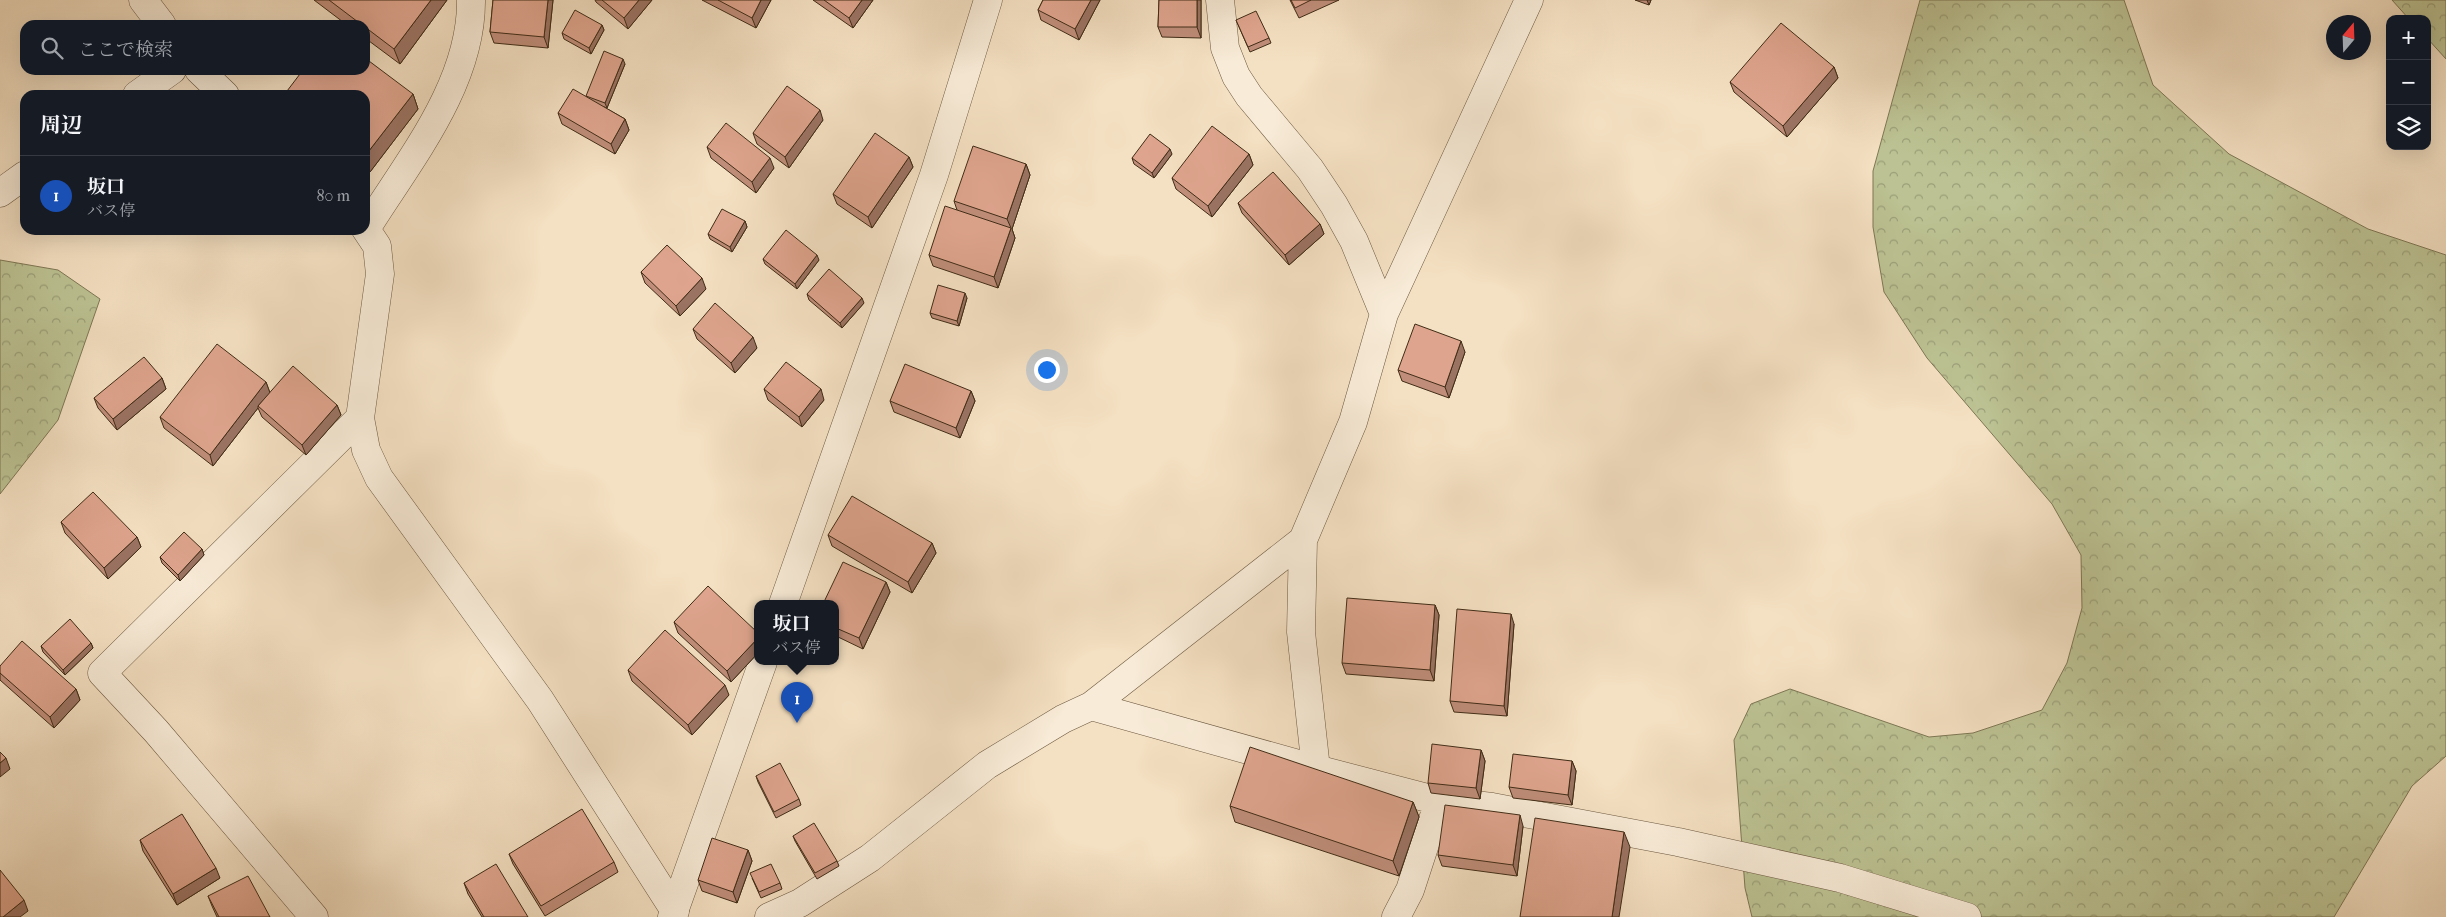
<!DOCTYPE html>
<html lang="ja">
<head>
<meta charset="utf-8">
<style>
	body { margin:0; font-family:"IM FELL French Canon","Noto Serif JP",serif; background:#20242c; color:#f1f3f6 }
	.controls { position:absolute; right:15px; top:15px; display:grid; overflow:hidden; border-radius:10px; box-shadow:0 5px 20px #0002 }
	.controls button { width:45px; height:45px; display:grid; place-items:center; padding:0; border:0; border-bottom:1px solid #363941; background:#171b24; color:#f1f3f6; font:25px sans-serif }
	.compass { position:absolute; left:2326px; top:15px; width:45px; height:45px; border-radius:50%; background:#171b24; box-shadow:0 5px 20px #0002; rotate:19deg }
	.you { position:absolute; left:1046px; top:369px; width:18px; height:18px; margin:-12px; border:4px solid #fff; border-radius:50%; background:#1a73e8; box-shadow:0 0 0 8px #1a73e833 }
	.badge { display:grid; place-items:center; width:32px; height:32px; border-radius:50%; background:#c59692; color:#fff; font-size:16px; font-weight:700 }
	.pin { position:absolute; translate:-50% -41px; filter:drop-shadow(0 1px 2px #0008) }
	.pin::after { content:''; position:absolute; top:26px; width:18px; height:15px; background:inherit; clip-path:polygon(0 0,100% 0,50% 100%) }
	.popup { position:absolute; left:754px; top:600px; width:85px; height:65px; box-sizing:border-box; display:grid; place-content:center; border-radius:10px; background:#171b24; filter:drop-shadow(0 1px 4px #0005); font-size:16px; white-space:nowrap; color:#9ea1a6 }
	.popup b { font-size:19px; color:#f1f3f6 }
	.popup::after { content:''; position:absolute; left:50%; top:100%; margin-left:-10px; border:10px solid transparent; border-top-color:#171b24 }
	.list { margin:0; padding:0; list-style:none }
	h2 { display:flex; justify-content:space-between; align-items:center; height:65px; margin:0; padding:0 20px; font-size:21px }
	h2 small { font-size:16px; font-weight:400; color:#9ea1a6 }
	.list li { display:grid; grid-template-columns:32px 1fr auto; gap:15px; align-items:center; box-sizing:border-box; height:80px; padding:0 20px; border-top:1px solid #363941 }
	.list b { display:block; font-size:19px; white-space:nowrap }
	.list p { margin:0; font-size:16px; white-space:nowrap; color:#9ea1a6 }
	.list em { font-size:16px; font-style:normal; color:#9ea1a6 }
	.icon { flex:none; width:28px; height:28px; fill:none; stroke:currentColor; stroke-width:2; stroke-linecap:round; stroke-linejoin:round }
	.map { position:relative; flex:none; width:2446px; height:917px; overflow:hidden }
	.search { position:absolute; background:#171b24; box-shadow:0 5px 20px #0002; left:20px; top:20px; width:350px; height:55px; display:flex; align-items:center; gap:12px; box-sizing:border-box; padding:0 18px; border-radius:15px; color:#9ea1a6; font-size:19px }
	.panel { position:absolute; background:#171b24; box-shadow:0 5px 20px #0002; left:20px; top:90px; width:350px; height:145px; border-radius:15px }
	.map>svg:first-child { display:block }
	.forest { fill:url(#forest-crowns); stroke:#7e7754 }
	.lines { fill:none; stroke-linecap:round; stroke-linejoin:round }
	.minor-casing { stroke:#6d5941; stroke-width:29 }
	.tertiary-casing { stroke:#6d5941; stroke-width:29 }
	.minor { stroke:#f8ebd7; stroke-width:28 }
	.tertiary { stroke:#f8ebd7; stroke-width:28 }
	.wall { fill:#bf8d79; stroke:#402c16 }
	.shaded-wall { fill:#9b7363; stroke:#402c16 }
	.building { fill:#dea48d; stroke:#402c16 }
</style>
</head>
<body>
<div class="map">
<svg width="2446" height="917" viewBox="0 0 2446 917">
	<defs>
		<pattern id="forest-crowns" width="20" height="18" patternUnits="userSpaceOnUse" patternTransform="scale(1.25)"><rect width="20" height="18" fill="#bcc293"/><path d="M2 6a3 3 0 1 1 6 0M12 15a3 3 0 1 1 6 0" fill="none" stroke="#9a9e77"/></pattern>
	</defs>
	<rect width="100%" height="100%" fill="#f4e0c2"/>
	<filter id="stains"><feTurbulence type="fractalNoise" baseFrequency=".004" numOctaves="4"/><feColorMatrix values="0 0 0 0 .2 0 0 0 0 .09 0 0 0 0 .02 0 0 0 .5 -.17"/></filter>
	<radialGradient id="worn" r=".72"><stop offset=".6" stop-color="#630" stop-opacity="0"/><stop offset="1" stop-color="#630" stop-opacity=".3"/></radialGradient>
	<!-- forest -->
	<path class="forest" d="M1920,0H2124L2153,85L2229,154L2368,229L2446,255V756L2412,786L2334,917H1752L1745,888L1734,740L1751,704L1790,689L1929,737L1973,733L2042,710L2067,663L2082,608L2081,555L2052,504L1927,358L1884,292L1873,227V171Z
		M2392,0H2446V59L2427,38V19H2409Z
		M0,260L58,270L100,299L58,420L0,494Z"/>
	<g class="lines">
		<!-- minor casing -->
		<g class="minor-casing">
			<path id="minor" d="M143,0L162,25
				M1220,0L1225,48L1236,76L1249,96L1310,169L1334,205L1354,241L1384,314
				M199,70L225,95
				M137,95L172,70
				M0,193L25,175
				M365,228L377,246L380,274L360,418L366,450L379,478L540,700L675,911
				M366,229C409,160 472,84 471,0
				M1303,540L1301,632L1316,769
				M1091,706L1316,769L1439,801L1492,807L1678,842L1840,878L1967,917
				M314,917L156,731L102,673L360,418
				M769,917L800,903L870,858L987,765L1063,719L1091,706L1303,540L1353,422L1384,314L1529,0
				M1396,917L1410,890L1439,801"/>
		</g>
		<!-- tertiary casing -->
		<g class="tertiary-casing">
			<path id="tertiary" d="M783,604L934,175L988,0
				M672,917L763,662"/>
		</g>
		<!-- minor -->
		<use href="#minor" class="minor"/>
		<!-- tertiary -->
		<use href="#tertiary" class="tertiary"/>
	</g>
	<!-- wall -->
	<path class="wall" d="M314,0H447L400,64L365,38V25H347Z
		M493,0H553L548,48L494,43L490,32Z
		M595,0H652L628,29L596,2Z
		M702,0H771L756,28Z
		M813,0H873L853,28Z
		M1043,0H1100L1079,40L1041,20L1038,10Z
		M1159,0H1201V38L1162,37L1158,27Z
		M1290,0H1339L1299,18Z
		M1635,0H1651L1649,5Z
		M1236,20L1269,38L1271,43L1250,52Z
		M602,25L604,30L591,54L564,39L562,33Z
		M625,64L607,108L604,107L625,119L629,130L615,154L562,124L558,113L587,97L586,96Z
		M1834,67L1838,78L1787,137L1734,92L1730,82Z
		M413,94L418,109L370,172L365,168V95Z
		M823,120L789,168L757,144L753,133Z
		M707,147L774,168L756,193L711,158Z
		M1172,154L1154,178L1134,164L1132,158Z
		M1249,154L1253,165L1212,217L1176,189L1172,178Z
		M909,157L913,167L872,228L837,204L833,194Z
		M1026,164L1030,175L1012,229L1015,238L998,288L933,266L929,255L957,210L954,201Z
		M1238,203L1320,224L1324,234L1289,265L1242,213Z
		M745,221L747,227L732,252L710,239L708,234Z
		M763,259L819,260L797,289L765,264Z
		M641,272L706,289L680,316L645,283Z
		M807,294L864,303L842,328L809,300Z
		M967,298L959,326L932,318L930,313Z
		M693,329L757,348L735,373L697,339Z
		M1465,352L1449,398L1402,381L1398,370Z
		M162,378L166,389L117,430L98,408L94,398Z
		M266,382L270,393L337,405L341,415L306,455L262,417L258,408L213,466L164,428L160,417Z
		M764,389L824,400L802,427L768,400Z
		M971,391L975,401L960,438L894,412L890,401Z
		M61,522L137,537L141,547L108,579L65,533Z
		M828,535L932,543L936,553L912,593L832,546Z
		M202,549L204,555L180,581L162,563L160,557Z
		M886,582L890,592L863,649L836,636V604Z
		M1435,605L1439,615L1434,681L1346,674L1342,663Z
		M674,622L758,633V653L731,682L678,633Z
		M1514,624L1507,716L1454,712L1450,701Z
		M91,643L93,648L65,675L43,652L41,646Z
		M628,670L729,695L692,735L632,681Z
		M0,673L76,689L80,700L54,728L0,680Z
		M1481,750L1485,761L1480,799L1431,793L1428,783Z
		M1572,761L1576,771L1572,805L1513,798L1509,787Z
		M756,776L799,799L801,805L776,818L758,782Z
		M1413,802L1419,817L1399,876L1235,822L1230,806Z
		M1523,826L1517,876L1442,866L1438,855Z
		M793,836L837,861L839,866L817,879L795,841Z
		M140,840L220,878L177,905L143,851Z
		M748,850L752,861L737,903L702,891L698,880Z
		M509,854L614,862L618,872L545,916L513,864Z
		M752,878L780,883L782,889L761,898Z
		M464,883L528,917H482L468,894Z
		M208,896L270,917H217L212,906Z"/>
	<!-- shaded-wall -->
	<path class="shaded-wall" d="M431,0H447L400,64L394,49Z
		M548,0H553L548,48L544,37Z
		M639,0H652L628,29L624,18Z
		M761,0H771L756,28L752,18Z
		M862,0H873L853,28L849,18Z
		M1091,0H1100L1079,40L1075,29Z
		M1197,0H1201V38L1197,27Z
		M1647,0H1651L1649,5Z
		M602,25L604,30L591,54L589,48Z
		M623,59L625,64L607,108L605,103Z
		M1834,67L1838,78L1787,137L1783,126Z
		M413,94L418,109L370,172L365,158V156Z
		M820,110L823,120L789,168L785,157Z
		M625,119L629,130L615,154L611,144Z
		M1170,149L1172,154L1154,178L1152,173Z
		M1249,154L1253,165L1212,217L1208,206Z
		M909,157L913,167L872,228L868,217Z
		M770,158L774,168L756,193L752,182Z
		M1026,164L1030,175L1012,229L1015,238L998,288L994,277L1011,228L1007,219Z
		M745,221L747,227L732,252L730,247Z
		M1320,224L1324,234L1289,265L1285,255Z
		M817,255L819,260L797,289L795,284Z
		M702,278L706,289L680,316L676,306Z
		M965,293L967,298L959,326L957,321Z
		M862,298L864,303L842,328L840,323Z
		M753,337L757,348L735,373L731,363Z
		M1461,341L1465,352L1449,398L1445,387Z
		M162,378L166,389L117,430L113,419Z
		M266,382L270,393L258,406V408L213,466L210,455Z
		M821,389L824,400L802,427L799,417Z
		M971,391L975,401L960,438L956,428Z
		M337,405L341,415L306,455L302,445Z
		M137,537L141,547L108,579L104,568Z
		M932,543L936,553L912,593L908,582Z
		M202,549L204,555L180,581L178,575Z
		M886,582L890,592L863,649L859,638Z
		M1435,605L1439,615L1434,681L1430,670Z
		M1511,614L1514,624L1507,716L1504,706Z
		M758,638V653L731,682L727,671Z
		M91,643L93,648L65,675L63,670Z
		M725,685L729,695L692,735L688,725Z
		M76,689L80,700L54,728L50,717Z
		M1481,750L1485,761L1480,799L1476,788Z
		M6,758L10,769L0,777V763Z
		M1572,761L1576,771L1572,805L1568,795Z
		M1413,802L1419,817L1399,876L1393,861Z
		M1520,815L1523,826L1517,876L1513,865Z
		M1624,832L1630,847L1619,917H1612Z
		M748,850L752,861L737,903L733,892Z
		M216,868L220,878L177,905L173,894Z
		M24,900L28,911L20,917H3Z"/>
	<!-- building -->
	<path class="building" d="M329,0H431L394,49L365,27V25H362Z
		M493,0H548L544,37L490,32Z
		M602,0H639L624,18Z
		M718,0H761L752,18Z
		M824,0H862L849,18Z
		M1043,0H1091L1075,29L1038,10Z
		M1159,0H1197V27H1158Z
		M1291,0H1311L1295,8Z
		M575,10L602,25L589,48L562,33Z
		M1256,11L1269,38L1248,47L1236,20Z
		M1781,23L1834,67L1783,126L1730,82Z
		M604,51L623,59L605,103L586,96Z
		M365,58L413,94L365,156V95H284L303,70H365Z
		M787,86L820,110L785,157L753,133Z
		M573,89L625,119L611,144L558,113Z
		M726,123L770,158L752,182L707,147Z
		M1212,126L1249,154L1208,206L1172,178Z
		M875,133L909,157L868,217L833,194Z
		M1150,134L1170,149L1152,173L1132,158Z
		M973,146L1026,164L1007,219L954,201Z
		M1273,172L1320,224L1285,255L1238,203Z
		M945,206L1011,228L994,277L929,255Z
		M722,209L745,221L730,247L708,234Z
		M786,230L817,255L795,284L763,259Z
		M667,245L702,278L676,306L641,272Z
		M829,269L862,298L840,323L807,294Z
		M938,285L965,293L957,321L930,313Z
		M715,303L753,337L731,363L693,329Z
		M1415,324L1461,341L1445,387L1398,370Z
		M217,344L266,382L210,455L160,417Z
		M144,357L162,378L113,419L94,398Z
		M786,362L821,389L799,417L764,389Z
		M905,364L971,391L956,428L890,401Z
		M293,366L337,405L302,445L258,406Z
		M93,492L137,537L104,568L61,522Z
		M852,496L932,543L908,582L828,535Z
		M184,532L202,549L178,575L160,557Z
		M843,562L886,582L859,638L836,628V604H823Z
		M708,586L758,633V638L727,671L674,622Z
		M1347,598L1435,605L1430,670L1342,663Z
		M1457,609L1511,614L1504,706L1450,701Z
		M70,619L91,643L63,670L41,646Z
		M665,630L725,685L688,725L628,670Z
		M22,641L76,689L50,717L0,673V666Z
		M1432,744L1481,750L1476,788L1428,783Z
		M1250,747L1413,802L1393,861L1230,806Z
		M0,752L6,758L0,763Z
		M1513,754L1572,761L1568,795L1509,787Z
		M780,763L799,799L774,812L756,776Z
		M1445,805L1520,815L1513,865L1438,855Z
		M582,809L614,862L541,906L509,854Z
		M182,814L216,868L173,894L140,840Z
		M1535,818L1624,832L1612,917H1520Z
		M814,823L837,861L815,873L793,836Z
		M712,838L748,850L733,892L698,880Z
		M496,864L528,917H484L464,883Z
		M771,864L780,883L759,892L750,873Z
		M0,870L24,900L3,917H0Z
		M248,876L270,917H219L208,896Z"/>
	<rect width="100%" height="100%" filter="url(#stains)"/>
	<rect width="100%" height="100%" fill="url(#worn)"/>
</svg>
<div class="controls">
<button>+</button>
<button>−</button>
<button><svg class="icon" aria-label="layers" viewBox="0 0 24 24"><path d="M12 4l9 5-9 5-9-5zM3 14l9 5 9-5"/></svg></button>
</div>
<svg class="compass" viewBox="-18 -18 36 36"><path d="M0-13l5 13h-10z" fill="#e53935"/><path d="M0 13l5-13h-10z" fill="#9ea1a6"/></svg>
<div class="you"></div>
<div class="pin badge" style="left:797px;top:723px;background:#1a4fb4">1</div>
<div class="popup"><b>坂口</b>バス停</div>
<div class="search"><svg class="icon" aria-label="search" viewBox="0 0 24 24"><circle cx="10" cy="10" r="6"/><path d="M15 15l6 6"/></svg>ここで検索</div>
<section class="panel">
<h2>周辺<small></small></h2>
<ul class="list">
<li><span class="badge" style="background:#1a4fb4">1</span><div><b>坂口</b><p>バス停</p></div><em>80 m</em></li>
</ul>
</section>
</div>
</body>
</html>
